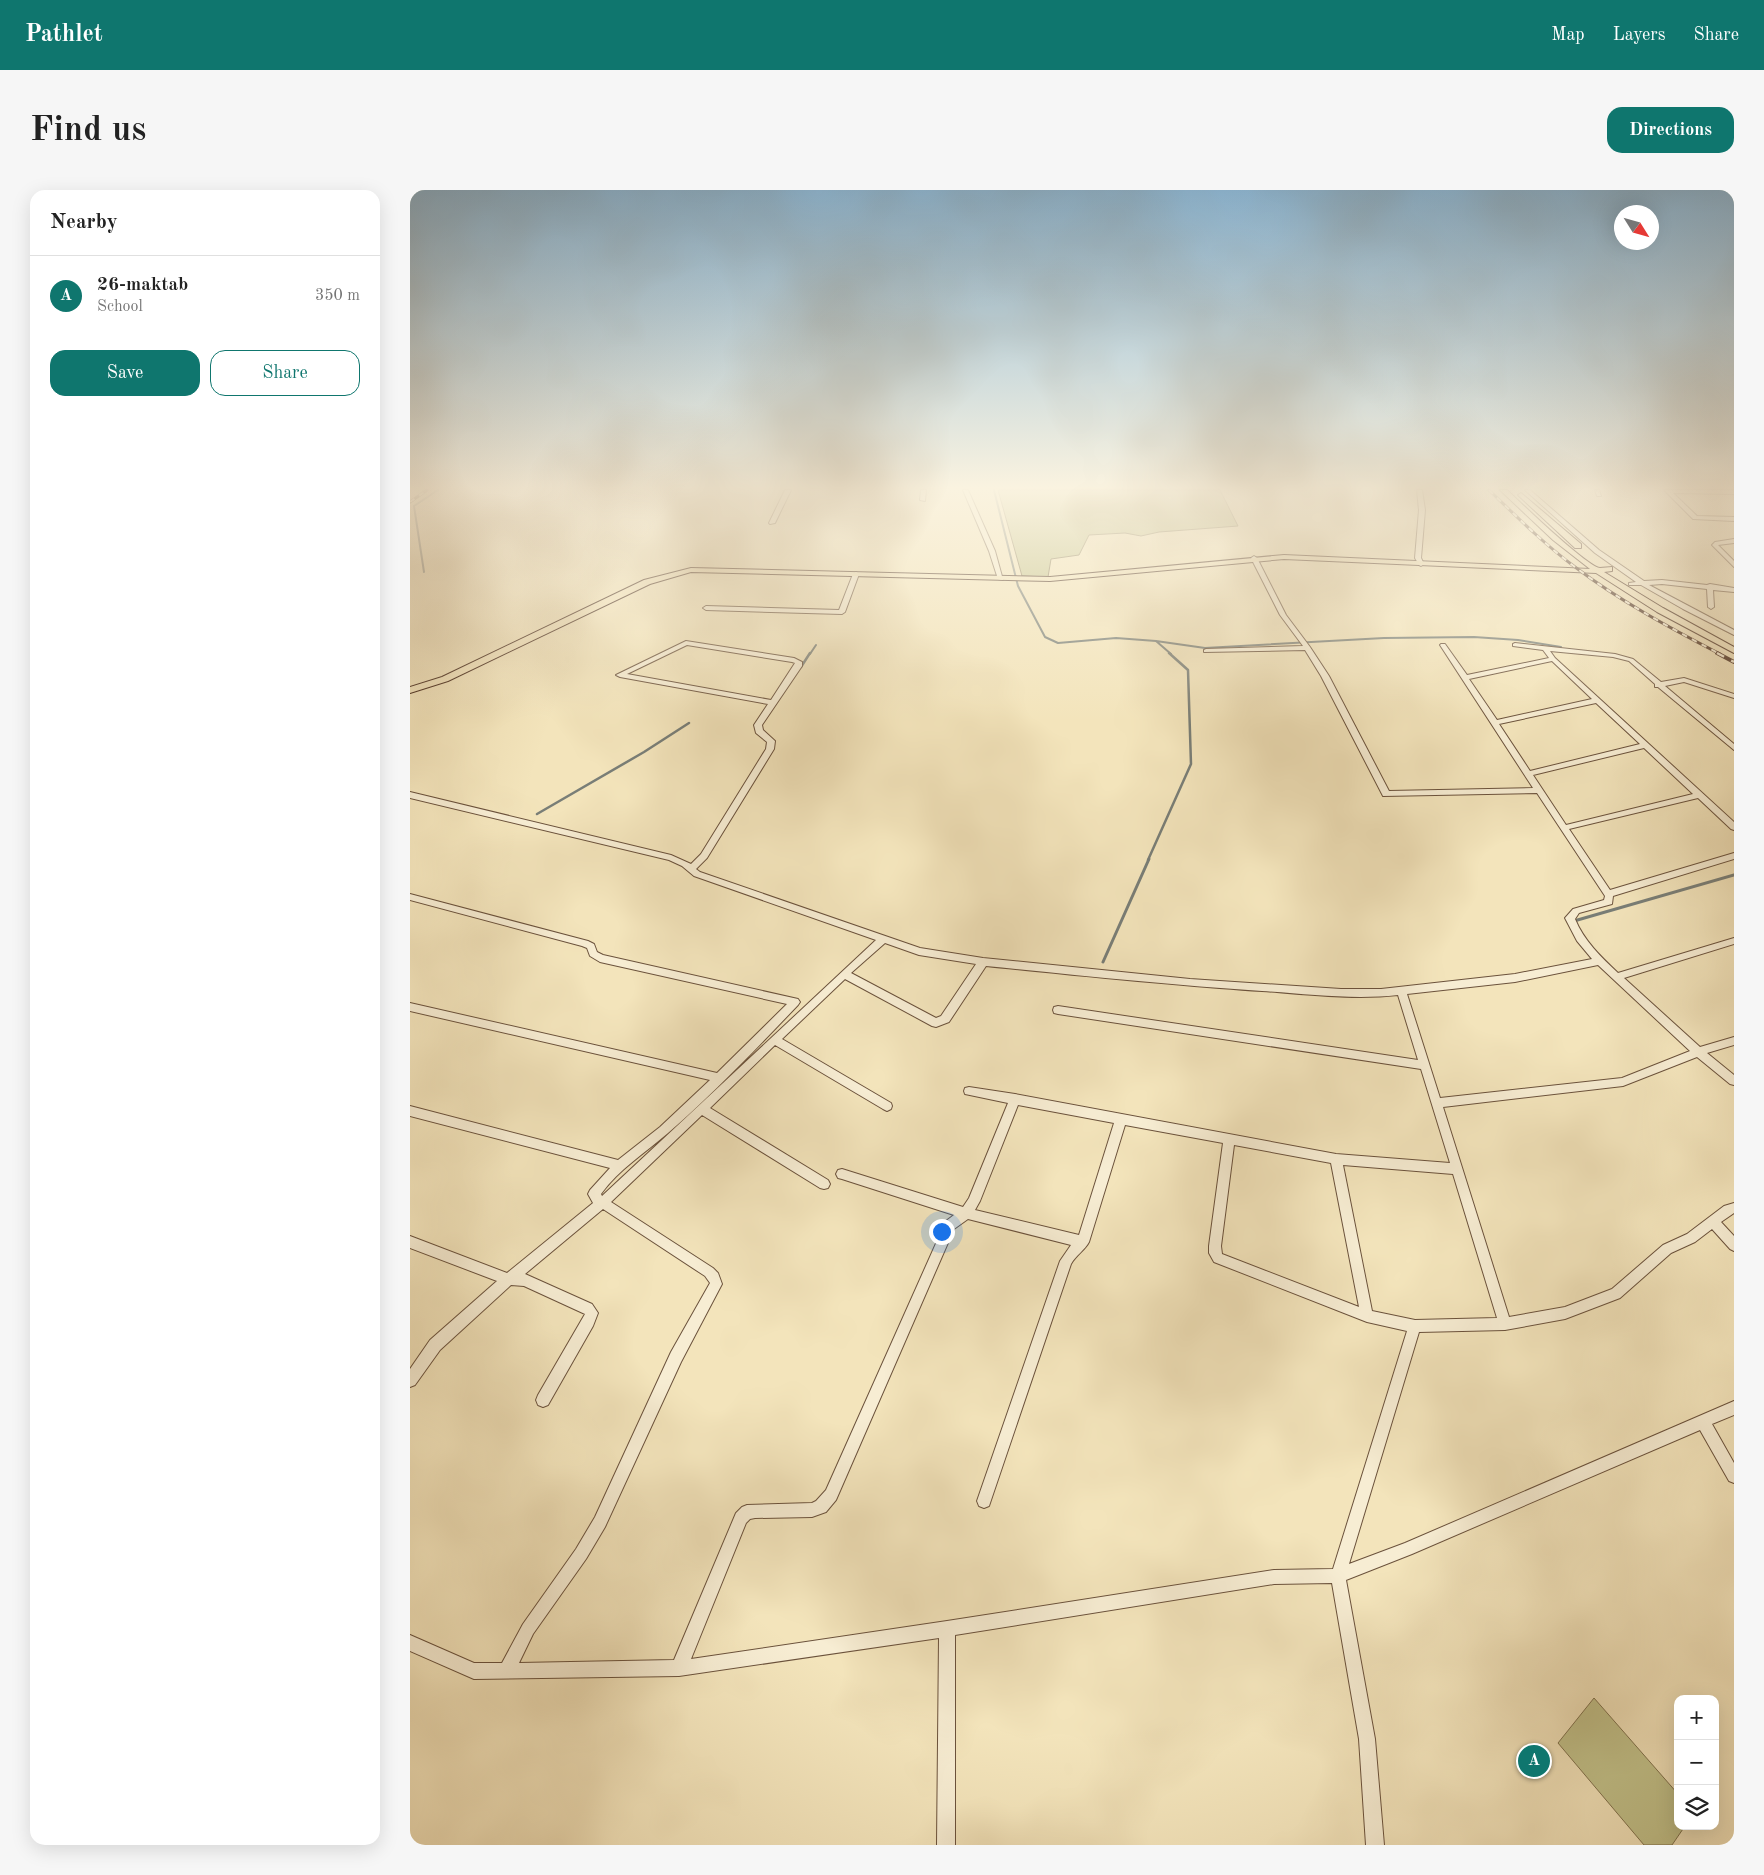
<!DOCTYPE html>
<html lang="en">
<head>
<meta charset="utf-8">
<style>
	body { margin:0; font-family:"Old Standard TT",serif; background:#f6f6f6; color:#222 }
	.controls { position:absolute; right:15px; bottom:15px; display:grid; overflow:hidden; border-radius:10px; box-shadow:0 5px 20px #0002 }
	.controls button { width:45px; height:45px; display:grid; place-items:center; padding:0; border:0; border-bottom:1px solid #e0e0e0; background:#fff; color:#222; font:25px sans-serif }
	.compass { position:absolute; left:1204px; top:15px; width:45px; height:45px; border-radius:50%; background:#fff; box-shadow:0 5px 20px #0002; rotate:127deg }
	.you { position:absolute; left:531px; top:1041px; width:18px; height:18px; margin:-12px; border:4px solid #fff; border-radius:50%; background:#1a73e8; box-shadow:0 0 0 8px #1a73e833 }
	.badge { display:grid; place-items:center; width:32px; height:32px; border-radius:50%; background:#0f766e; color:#fff; font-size:16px; font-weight:700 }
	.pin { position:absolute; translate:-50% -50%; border:2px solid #fff; box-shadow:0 1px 5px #0006 }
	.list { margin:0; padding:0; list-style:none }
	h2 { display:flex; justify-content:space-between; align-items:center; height:65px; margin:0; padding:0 20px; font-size:21px }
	h2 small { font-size:16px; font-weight:400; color:#767676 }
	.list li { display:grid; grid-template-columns:32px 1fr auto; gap:15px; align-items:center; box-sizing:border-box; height:80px; padding:0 20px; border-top:1px solid #e0e0e0 }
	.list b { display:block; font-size:19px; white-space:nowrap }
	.list p { margin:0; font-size:16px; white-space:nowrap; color:#767676 }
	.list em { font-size:16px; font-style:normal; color:#767676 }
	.actions { display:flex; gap:10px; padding:15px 20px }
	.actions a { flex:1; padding:11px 0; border:1px solid #0f766e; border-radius:15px; text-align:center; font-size:18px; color:#0f766e }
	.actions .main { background:#0f766e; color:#fff }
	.icon { flex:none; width:28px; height:28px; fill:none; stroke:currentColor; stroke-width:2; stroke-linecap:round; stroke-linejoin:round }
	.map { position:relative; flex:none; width:1324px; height:1655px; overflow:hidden; border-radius:15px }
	header { display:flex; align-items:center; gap:30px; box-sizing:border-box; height:70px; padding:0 25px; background:#0f766e; color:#fff }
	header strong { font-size:24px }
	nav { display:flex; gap:28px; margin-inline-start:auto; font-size:18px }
	.intro { display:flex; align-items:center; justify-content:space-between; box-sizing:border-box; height:120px; padding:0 30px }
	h1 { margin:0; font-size:35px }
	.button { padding:12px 22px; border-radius:15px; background:#0f766e; color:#fff; font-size:18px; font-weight:700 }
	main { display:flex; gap:30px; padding:0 30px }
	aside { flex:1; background:#fff; border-radius:15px; box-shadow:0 5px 20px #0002 }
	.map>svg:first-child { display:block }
	.green { fill:#c2c28b; stroke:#80724e }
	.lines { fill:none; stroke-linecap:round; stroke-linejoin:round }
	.stream-far2 { stroke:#797e77; stroke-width:2 }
	.stream-far1 { stroke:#797e77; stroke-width:2.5 }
	.stream { stroke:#797e77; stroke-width:3 }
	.minor-casing { stroke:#6b523c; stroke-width:2 }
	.major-casing { stroke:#3e2112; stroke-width:2 }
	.minor { fill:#f7edd3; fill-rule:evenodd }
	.major { fill:#f3e4bb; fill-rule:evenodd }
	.rail-far1-casing { stroke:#3e2112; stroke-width:3 }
	.rail-casing { stroke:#3e2112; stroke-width:4 }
	.rail-far1 { stroke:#f7edd3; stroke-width:2; stroke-dasharray:5.5; stroke-linecap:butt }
	.rail { stroke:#f7edd3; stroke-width:2.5; stroke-dasharray:8; stroke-linecap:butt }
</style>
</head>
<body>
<header>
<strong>Pathlet</strong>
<nav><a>Map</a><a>Layers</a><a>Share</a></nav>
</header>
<div class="intro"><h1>Find us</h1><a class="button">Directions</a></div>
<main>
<aside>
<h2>Nearby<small></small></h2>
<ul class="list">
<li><span class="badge">A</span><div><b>26-maktab</b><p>School</p></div><em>350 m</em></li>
</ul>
<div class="actions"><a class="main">Save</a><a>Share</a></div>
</aside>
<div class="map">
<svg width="1324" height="1655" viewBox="0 0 1324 1655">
	<rect width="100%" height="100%" fill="#f3e4bb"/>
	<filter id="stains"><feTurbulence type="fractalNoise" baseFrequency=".004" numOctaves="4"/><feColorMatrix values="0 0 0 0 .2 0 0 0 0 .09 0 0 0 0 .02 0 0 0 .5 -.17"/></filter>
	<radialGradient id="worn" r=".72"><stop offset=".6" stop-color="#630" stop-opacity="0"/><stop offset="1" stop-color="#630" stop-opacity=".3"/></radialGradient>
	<!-- green -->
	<path class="green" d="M588,300H810L828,336L749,342L731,346L715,343L679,345L669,365L641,369L638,387L612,386Z
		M1184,1508L1268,1604V1636H1275L1262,1655H1234L1148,1553Z"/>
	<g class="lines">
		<!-- stream-far2 -->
		<path class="stream-far2" d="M584,300L608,396L635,447L648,453L706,448L746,451L761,464
			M14,382L4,316L28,300
			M746,451L795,458L974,448L1064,447L1108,450L1151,457
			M400,464L406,455"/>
		<!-- stream-far1 -->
		<path class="stream-far1" d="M391,477L400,463
			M127,624L234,562L279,533
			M738,670L781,574L778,480L759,463"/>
		<!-- stream -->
		<path class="stream" d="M1164,731L1324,685
			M693,772L739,669"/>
		<!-- minor casing -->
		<g class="minor-casing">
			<path id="minor" d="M375,300H381L365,333L360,334L359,333Z
				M511,300H516L515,311L510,310Z
				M553,300H558L585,361L593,390L588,389L579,361Z
				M1007,300H1012L1015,320L1011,368L1014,374L1011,376L1009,375L1005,368L1009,320Z
				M1115,300H1120L1189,360L1234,391L1252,390L1297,395L1300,394L1324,398V402L1303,400L1304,417L1301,419L1298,417L1297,399L1252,394L1239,395L1324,440V445L1273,419L1231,395H1219V393L1226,392L1185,363Z
				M1185,300H1189L1191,306H1187Z
				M1254,300H1324V304L1263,303L1287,326L1324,327V331L1283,329Z
				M1324,349V353L1308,355L1324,371V377L1302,355L1305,352Z
				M844,366L847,368L876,425L900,457L919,486L979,601L1123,598L1030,455L1031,454H1035L1057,485L1139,468L1133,460L1103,456V454L1105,453L1205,464L1223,469L1251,492L1274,488L1324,504V508L1274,492L1255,496L1324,554V560L1248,497H1245V494L1219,471L1203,467L1140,461L1145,468L1324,632V640L1321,639L1288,608L1159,639L1200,700L1324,663V669L1203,706L1202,714L1169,723L1165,729C1174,751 1191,767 1208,783L1324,748V754L1214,788L1290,857L1324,847V855L1297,863L1324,885V895L1320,894L1287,867L1213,896L1033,917L1099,1127L1155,1117L1202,1099L1253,1055L1277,1044L1314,1016L1324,1013V1023L1311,1032L1324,1046V1061L1320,1059L1302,1039L1285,1052L1261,1063L1210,1108L1155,1129L1095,1140L1009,1142L939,1374L995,1353L1324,1211V1225L1302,1234L1324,1273V1293L1319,1291L1290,1240L1002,1364L936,1390L965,1549L974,1655H956L949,1549L922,1393L864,1394L545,1445V1655H527L529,1448L269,1486L64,1489L0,1461V1445L64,1473H92L113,1434L166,1359L185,1327L261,1162L300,1093L295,1086L193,1019L115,1084L182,1114L188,1123L183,1136L138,1215L133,1217L128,1215L126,1210L128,1205L175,1124L114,1096L101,1095L30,1160L5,1195L0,1197V1179L20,1150L87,1091L0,1058V1046L97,1083L183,1013L178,1004L180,1000L200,978L0,926V916L208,970L250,937L300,890L0,821V813L307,883L377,814L190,772L180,766L177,758L172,756L0,710V704L178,751L184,754L187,762L193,765L388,809L390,812L388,815C346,859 304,903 258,943C235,963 209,979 191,1004L192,1006L466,750L284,686L272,676L259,670L0,608V602L261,665L281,674L291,664L356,559L357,552L346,543L344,535L358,514L210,487L206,485L276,451L384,468L392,472V476L352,535L353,540L365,551L364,559L297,668L286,679L290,682L510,758L573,768L780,789L931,799H971L1105,784L1182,769L1167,751L1155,728L1163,719L1194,710L1195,706L1127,603L973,606L911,486L895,460L794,462V460L796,459L893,456L870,425L841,368ZM277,455L382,472L385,473L361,510L217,484ZM1142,471L1182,509L1087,530L1059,489ZM1186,513L1230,554L1120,581L1089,534ZM1234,558L1283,604L1156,635L1123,585ZM475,753L509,765L566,774L531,826L526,828L441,783ZM1188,775L1280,861L1212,888L1030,908L997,804L1105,792ZM576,776C667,785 759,795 852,801C897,804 943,810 988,805L1008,870L648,816L644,817L643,820L644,823L648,824L1011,879L1040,973L926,964L605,904L559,897L555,898L554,901L555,904L598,913L559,1008L553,1017L432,979L428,980L426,984L428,988L432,989L544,1025L536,1031L416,1300L406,1311L402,1313L337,1315L332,1317L326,1323L264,1470L109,1473L123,1444L176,1369L195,1337L271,1172L312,1094L308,1083L303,1078L201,1012L292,925L410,998L414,999L418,998L420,994L418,990L300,918L365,855L473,919L477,921L481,919L482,916L481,913L372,849L435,789L522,836L526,837L539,832ZM608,915L704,933L669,1045L565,1020L570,1011ZM715,935L813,953L799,1056V1063L804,1072L957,1132L997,1141L923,1379L864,1380L537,1431L281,1469L336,1333L340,1329L345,1328L402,1327L416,1322L426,1310L544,1039L558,1029L661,1055L650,1071L567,1311L569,1316L574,1318L579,1316L661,1074C666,1065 675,1060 679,1052ZM824,955L921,973L949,1117L812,1064L811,1056ZM933,975L1043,984L1087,1128L1005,1130L962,1121Z
				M446,382L449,384L435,422L432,424L296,420L293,418L296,416L429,420L443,384Z"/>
		</g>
		<!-- major casing -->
		<g class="major-casing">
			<path id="major" d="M1090,300H1097C1110,312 1177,377 1190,378C1194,378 1198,377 1202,377V381L1194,382L1253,418L1324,457V463L1247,422L1186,383L874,369L640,391L281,382L240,394L38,491L0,503V497L32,487L234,390L281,378L640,387L874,365L1180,379L1143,350Z
				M1111,303L1171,354V358H1165L1109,306L1108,305Z"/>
		</g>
		<!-- minor -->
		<use href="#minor" class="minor"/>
		<!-- major -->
		<use href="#major" class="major"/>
		<!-- rail-far1 casing -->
		<g class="rail-far1-casing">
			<path id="rail-far1" d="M1079,300C1107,327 1134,354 1165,377C1210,411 1260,438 1310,464
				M0,312L17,300"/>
		</g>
		<!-- rail casing -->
		<g class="rail-casing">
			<path id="rail" d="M1307,463L1324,472"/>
		</g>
		<!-- rail-far1 -->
		<use href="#rail-far1" class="rail-far1"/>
		<!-- rail -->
		<use href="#rail" class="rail"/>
	</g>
	<!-- sky -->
	<linearGradient id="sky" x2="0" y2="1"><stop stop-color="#8bb7d6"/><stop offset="0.56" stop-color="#faf3e0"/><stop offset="1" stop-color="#faf3e0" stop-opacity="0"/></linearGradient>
	<rect width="1324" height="531" fill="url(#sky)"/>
	<rect width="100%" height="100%" filter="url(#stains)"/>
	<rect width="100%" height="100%" fill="url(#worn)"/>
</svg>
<div class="controls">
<button>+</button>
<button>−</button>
<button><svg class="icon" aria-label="layers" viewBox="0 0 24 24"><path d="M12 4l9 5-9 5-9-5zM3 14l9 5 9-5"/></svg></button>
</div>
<svg class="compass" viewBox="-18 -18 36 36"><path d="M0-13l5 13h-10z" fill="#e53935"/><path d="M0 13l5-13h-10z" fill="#767676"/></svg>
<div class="you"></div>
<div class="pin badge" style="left:1124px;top:1571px">A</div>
</div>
</main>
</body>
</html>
